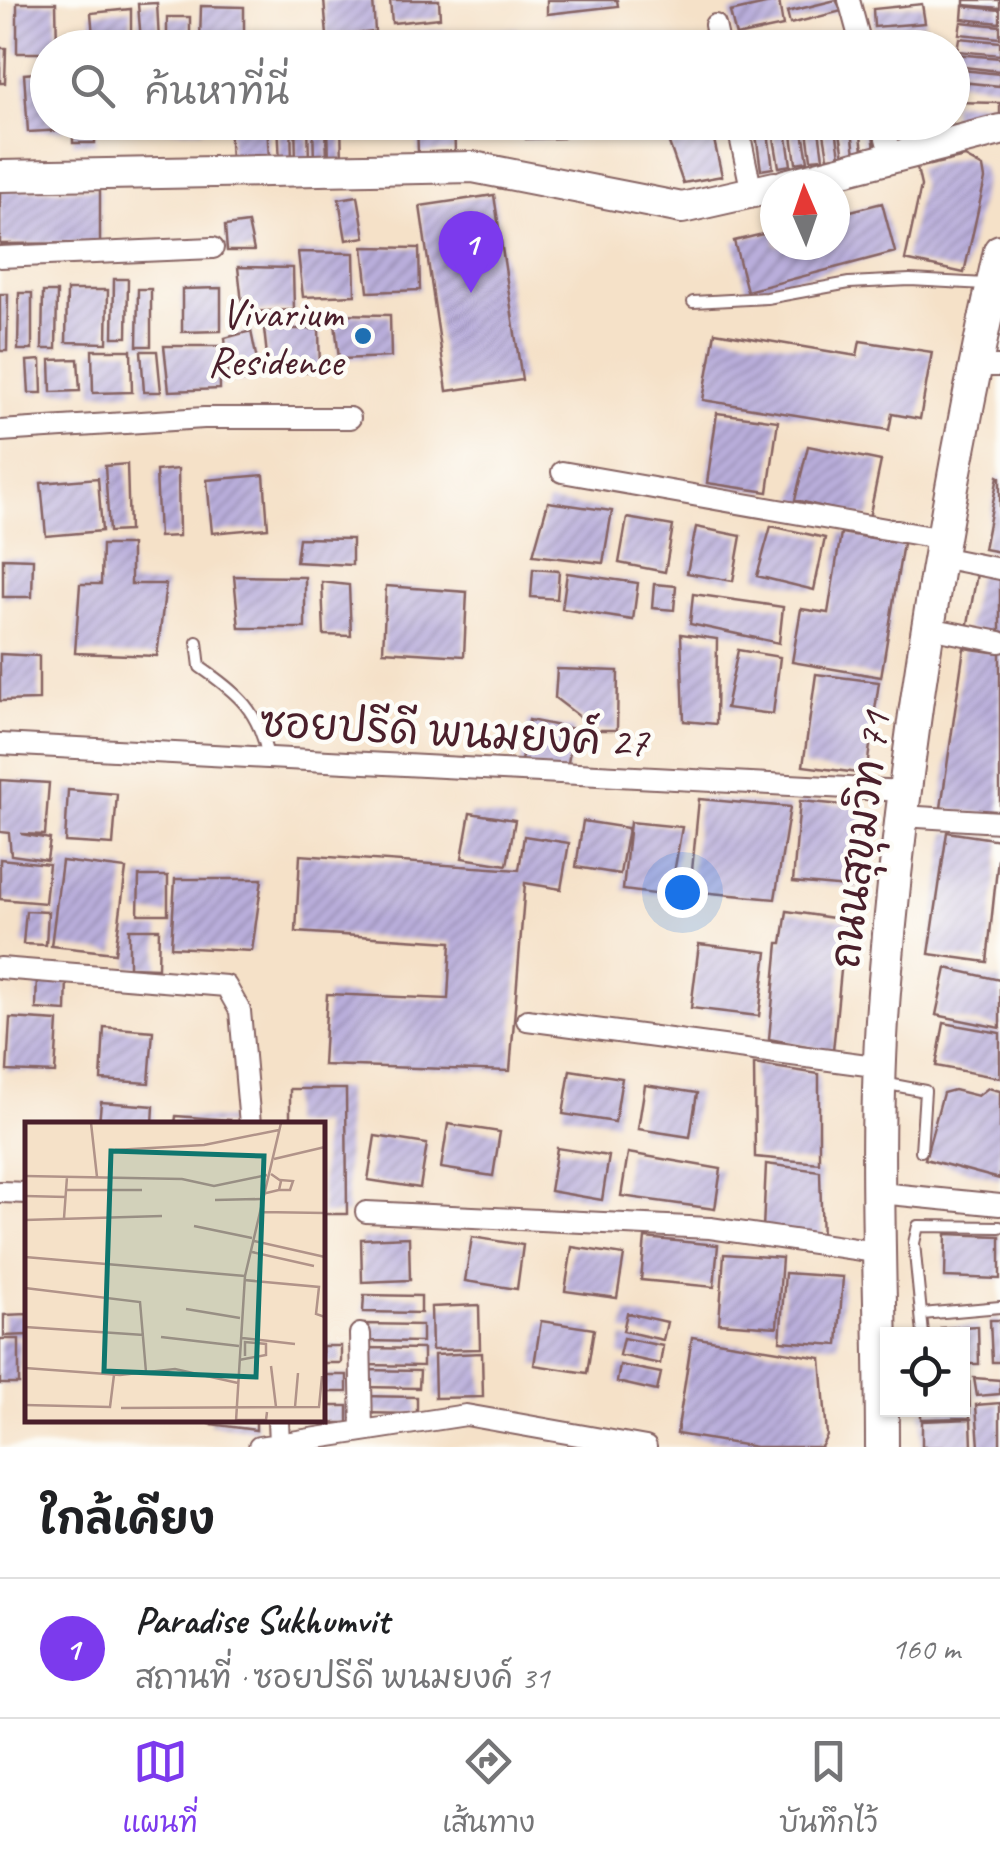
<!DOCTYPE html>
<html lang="th">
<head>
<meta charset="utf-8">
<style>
	body { margin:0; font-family:Caveat,"Playpen Sans Thai",sans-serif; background:#f6f6f6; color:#202124 }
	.controls { position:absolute; right:30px; bottom:30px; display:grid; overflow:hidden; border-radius:0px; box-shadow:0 2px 8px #0004 }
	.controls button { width:90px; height:90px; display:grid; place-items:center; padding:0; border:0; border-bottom:2px solid #e0e0e0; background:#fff; color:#202124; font:50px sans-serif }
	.compass { position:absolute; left:760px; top:170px; width:90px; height:90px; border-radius:50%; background:#fff; box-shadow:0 2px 8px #0004; rotate:358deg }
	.you { position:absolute; left:682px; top:892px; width:35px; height:35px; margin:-25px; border:8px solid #fff; border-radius:50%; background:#1a73e8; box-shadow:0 0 0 15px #1a73e833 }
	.badge { display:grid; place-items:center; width:65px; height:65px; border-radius:50%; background:#7c3aed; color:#fff; font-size:32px; font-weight:700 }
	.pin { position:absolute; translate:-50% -82px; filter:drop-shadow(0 2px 5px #0008) }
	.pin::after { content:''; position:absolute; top:52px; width:35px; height:30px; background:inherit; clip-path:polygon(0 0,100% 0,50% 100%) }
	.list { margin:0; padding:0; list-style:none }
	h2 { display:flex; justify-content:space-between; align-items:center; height:130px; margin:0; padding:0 40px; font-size:42px }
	h2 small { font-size:32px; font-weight:400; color:#757577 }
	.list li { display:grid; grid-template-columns:65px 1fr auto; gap:30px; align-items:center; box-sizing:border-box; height:140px; padding:0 40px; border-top:2px solid #e0e0e0 }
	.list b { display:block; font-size:38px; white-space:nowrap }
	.list p { margin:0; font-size:32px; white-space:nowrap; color:#757577 }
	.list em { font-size:32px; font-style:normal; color:#757577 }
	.icon { flex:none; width:55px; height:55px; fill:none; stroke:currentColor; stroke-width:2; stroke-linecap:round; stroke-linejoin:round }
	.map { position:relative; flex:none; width:1000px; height:1447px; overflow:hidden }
	.search { position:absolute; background:#fff; box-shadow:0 2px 8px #0004; left:30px; right:30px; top:30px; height:110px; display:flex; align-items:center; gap:25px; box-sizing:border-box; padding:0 35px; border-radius:55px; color:#757577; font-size:38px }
	.sheet { height:270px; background:#fff }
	nav { display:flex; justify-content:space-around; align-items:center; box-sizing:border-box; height:140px; border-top:2px solid #e0e0e0; background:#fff; font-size:28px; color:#757577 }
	nav a { display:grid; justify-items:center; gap:5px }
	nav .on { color:#7c3aed }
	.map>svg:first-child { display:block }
	.building { fill:url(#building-hatch) }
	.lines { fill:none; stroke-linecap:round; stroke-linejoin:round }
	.lane-casing { stroke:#866362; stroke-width:14 }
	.street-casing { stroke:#866362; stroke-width:24 }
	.secondary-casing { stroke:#866362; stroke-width:34 }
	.primary-casing { stroke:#866362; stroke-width:36 }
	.lane { stroke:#fff; stroke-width:10 }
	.street { stroke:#fff; stroke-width:20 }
	.secondary { stroke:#fff; stroke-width:30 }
	.primary { stroke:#fff; stroke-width:32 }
	.poi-dot { fill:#1f6fb2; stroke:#fdfcf7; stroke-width:4 }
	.labels { text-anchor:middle; stroke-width:9; stroke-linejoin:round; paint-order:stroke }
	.poi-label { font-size:42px; fill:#4a1f2b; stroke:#fdfcf7; text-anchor:end }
	.street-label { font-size:42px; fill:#4a1f2b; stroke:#fdfcf7 }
	.inset-road { fill:none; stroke:#b19389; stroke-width:2.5 }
	.view { fill:#0f766e; fill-opacity:0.15; stroke:#0f766e; stroke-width:5 }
	.inset-edge { fill:none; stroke:#4a1f2b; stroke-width:5 }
</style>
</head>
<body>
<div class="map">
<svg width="1000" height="1447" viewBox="0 0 1000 1447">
	<defs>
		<pattern id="building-hatch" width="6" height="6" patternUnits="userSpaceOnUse" patternTransform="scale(2.5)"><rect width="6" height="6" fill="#b9aedb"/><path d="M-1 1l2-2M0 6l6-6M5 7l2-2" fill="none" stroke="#988db2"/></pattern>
	</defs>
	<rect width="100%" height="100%" fill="#fdfcf7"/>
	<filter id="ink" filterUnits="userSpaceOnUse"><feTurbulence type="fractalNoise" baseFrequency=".01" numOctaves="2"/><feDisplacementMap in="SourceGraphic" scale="20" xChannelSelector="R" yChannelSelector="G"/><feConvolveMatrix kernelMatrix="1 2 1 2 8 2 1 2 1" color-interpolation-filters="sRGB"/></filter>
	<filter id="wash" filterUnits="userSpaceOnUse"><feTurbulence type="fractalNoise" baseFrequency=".0048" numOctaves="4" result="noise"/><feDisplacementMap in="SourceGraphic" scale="40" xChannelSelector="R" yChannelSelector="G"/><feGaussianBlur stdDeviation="2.25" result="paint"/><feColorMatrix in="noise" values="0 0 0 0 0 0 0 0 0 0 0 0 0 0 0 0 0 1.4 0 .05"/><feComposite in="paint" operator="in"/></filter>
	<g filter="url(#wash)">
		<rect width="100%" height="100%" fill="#f5e1c8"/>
		<g id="blocks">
			<!-- building -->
			<path class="building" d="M324,0H373L375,32L327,36Z
				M390,0H439L440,18L392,23Z
				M547,0H617L618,6L547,14Z
				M836,0L842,11L790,24L787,12Z
				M964,0H1000V8L964,5Z
				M779,1L783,26L736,36L730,12Z
				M17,3H56L57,48H48V53H17Z
				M157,3L159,41L141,42L138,4Z
				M922,4L925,23L874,27L873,9Z
				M201,6L244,7V41H200Z
				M963,6L1000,10V23L962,19Z
				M131,9V48H94L91,13Z
				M167,17H190V43H167Z
				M961,22L1000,26V38L959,34Z
				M517,28L519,48H475L473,33Z
				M444,29L446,48H410L409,32Z
				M928,31L934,45L877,48L876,37Z
				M617,35L619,48H574L573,40Z
				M959,38L1000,42V55L957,51Z
				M0,48H6L5,83H0Z
				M955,54L1000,58V71L954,66Z
				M952,69L1000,74V86L952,81Z
				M48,72V122H64V130L28,132L24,74Z
				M952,102L1000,103V120L944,130V122H952Z
				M73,122H95V143H73Z
				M127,122H204V130H127Z
				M229,122H267L269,160L231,162Z
				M278,122H291L292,164H280Z
				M295,122H308L309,162H296Z
				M313,122H326L327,162L314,163Z
				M328,122H341L342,163L329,164Z
				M417,122H454L455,151L418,153Z
				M525,122H563V138L526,139Z
				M822,122H835L840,156L828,157Z
				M838,122H851L855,154L844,156Z
				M859,122H871L875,148L863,150Z
				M892,122H935L937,136L894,142Z
				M818,123L823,158L811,159L806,124Z
				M802,126L808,161L796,163L791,128Z
				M786,130L791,165L779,167L773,132Z
				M712,131L722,176L683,183L668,140Z
				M768,133L773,168L761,170L756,135Z
				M965,157L983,167L985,179L964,273L905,260L921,186L917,168Z
				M100,189V243L0,244V190Z
				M494,195L522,380L447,391L420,206Z
				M358,196L365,237L346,240L339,199Z
				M882,203L895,252L747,291L734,241L775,231V245H835V215Z
				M248,223L254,251H227L225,226Z
				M363,247L419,248L420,290L368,292Z
				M298,252L354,253L355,295L303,297Z
				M238,267L293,268L294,310L243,312Z
				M114,279H128L127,337H113Z
				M221,288V331L182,332V289Z
				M138,289H151V346H137Z
				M67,290H108L107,343L66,342Z
				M43,292H57L56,349H42Z
				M19,293H32V350H18Z
				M0,294H8L7,351H0Z
				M334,314L390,315L391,357L339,359Z
				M264,329H319L320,372L269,374Z
				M251,331L261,380L229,381L225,338Z
				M715,332L857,356L860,341L932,352L920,419L892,414L889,430L703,400Z
				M164,346H219L220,389L169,391Z
				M92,350H131L132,392L93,393Z
				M141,351H157L161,392H144Z
				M78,359L80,391L51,392L50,360Z
				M41,360L42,393H29L27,361Z
				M717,413L778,421L768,492L707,483Z
				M808,446L881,461L869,518L795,500Z
				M127,464L129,531L109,532L105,466Z
				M178,469L179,536L159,537L156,471Z
				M264,475L268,528L212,533L207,480Z
				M998,476L1000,477V552L984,549Z
				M98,478L102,531L46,536L41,483Z
				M548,502L612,511L603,563L533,555Z
				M627,518L673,526L665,572L619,563Z
				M771,526L825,538L814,590L757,576Z
				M696,527L741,536L733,581L687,573Z
				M841,533L903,543L881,677L792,662L801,609L828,613Z
				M299,538L352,539V565L296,562Z
				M102,545H131V584H166L157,656L75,653L80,584H101Z
				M3,558L33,559L32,597H3Z
				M533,569L559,571L557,599L531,597Z
				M567,573L638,583L633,620L562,609Z
				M977,574L1000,578V636L967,629Z
				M234,576L305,577V628H239Z
				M322,582L349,585L351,636L324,635Z
				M654,584L676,586L674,610L652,608Z
				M386,586L467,592L464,656L383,651Z
				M693,594L783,607L779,643L690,624Z
				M681,634L717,639L716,724L684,721Z
				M964,648L1000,653V816L941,808Z
				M738,650L780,657L773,714L726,708Z
				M0,654L39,656V700L0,701Z
				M557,669L618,671L617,730H597L555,698Z
				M816,674L879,682L866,774L803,766Z
				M529,720L574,729L566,774L520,766Z
				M0,780L49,783L45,835L21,834L50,839L47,860L11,855L9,833L0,832Z
				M68,790L117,794L113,845L65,842Z
				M699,799L790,807L775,899L690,891Z
				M800,801L854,806L865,818L858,888L793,882Z
				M470,813L515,820L507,865L462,858Z
				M583,821L628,828L620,874L576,867Z
				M630,822L682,827L670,896L623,890Z
				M947,832L1000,840L987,962L929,954Z
				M524,836L569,843L561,889L525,883L510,1071L323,1065L327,994L448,999L451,942L296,932L300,855L519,870Z
				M0,859L49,864L45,903L0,899Z
				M62,861L126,869L115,953L51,946Z
				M139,876H168V914H138Z
				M175,879H262L252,951L171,947Z
				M26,911L48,912L46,945L23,944Z
				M787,911L846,920L833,1051L769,1039L778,943H782Z
				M129,929H159L158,968L129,967Z
				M699,944L767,952L759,1016L691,1008Z
				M946,968L1000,980V1028L936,1015Z
				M37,976L67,977L66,1011L36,1009Z
				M10,1018L58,1021L55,1073L7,1071Z
				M944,1023L1000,1033V1078L936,1066Z
				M104,1027L153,1031L149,1083L101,1080Z
				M754,1064L819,1074V1163L755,1157Z
				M570,1070L622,1078L615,1122L563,1114Z
				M645,1085L697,1093L690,1137L638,1129Z
				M988,1088L1000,1091V1179L925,1159L943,1093L954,1090L978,1096Z
				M290,1089H346L347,1214H322V1124H290Z
				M101,1102L154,1106L153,1124H99Z
				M176,1116L230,1120V1124H175Z
				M448,1124L500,1132L493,1176L441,1168Z
				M375,1136L427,1144L420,1188L368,1180Z
				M557,1148L609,1156L602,1200L550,1191Z
				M628,1153L721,1169L715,1209L621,1196Z
				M766,1164L820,1171L822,1243L763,1229Z
				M946,1234L1000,1236V1279L945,1277Z
				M409,1237L410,1280L362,1282L361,1239Z
				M472,1237L523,1245L517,1289L465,1281Z
				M645,1238L718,1245L714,1287L641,1280Z
				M572,1247L624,1255L617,1298L565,1291Z
				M724,1254L782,1258L777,1327L719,1323Z
				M785,1273L843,1277L838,1345L780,1341Z
				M364,1295L421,1296V1313L363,1312Z
				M479,1305L480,1349L432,1350L431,1307Z
				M627,1313L667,1322L663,1340L623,1331Z
				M28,1314V1335L4,1336V1315Z
				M990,1320H1000V1362H992Z
				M541,1321L594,1329L587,1373L534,1365Z
				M365,1324L422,1325V1342L365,1341Z
				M978,1326L979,1364H962V1334H941V1328Z
				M692,1337L821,1358L827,1436L821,1447H756L677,1434Z
				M623,1338L663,1346L660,1364L619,1355Z
				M0,1339H19V1384H0Z
				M322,1346H341V1363H322Z
				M366,1348L423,1349V1366L366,1365Z
				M482,1353L483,1397L435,1398L434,1355Z
				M620,1365L661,1373L657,1391L617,1382Z
				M962,1368H969L970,1418L921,1419V1410H962Z
				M362,1370L420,1371L419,1388L362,1387Z
				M322,1375H347V1392H322Z
				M974,1378L1000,1380V1394L977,1396Z
				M360,1396L417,1397V1414L360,1413Z
				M1000,1403V1447H979L976,1405Z
				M322,1406H348V1423H322Z
				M971,1419L972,1447H922V1421Z
				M210,1420H256V1430L210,1424Z"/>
		</g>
	</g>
	<g filter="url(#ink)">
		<use href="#blocks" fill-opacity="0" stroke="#866362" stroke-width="2.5"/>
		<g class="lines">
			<!-- lane casing -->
			<g class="lane-casing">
				<path id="lane" d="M693,302L767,298L849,283L910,280L986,284
					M197,642L200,667C239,694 258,710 268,757
					M883,1083L925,1091L921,1151
					M922,1314L1000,1307
					M923,1334L914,1243L918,1226L1000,1227"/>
			</g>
			<!-- street casing -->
			<g class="street-casing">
				<path id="street" d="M849,0L862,48
					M715,25L720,48
					M737,122L752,193
					M882,122L891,158
					M0,257L213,248
					M974,366H1000
					M0,431L204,418H350
					M562,472L943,539
					M940,557L1000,569
					M929,628L1000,642
					M0,744L905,791
					M902,816L1000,822
					M0,968L226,986L240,1011L250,1124
					M527,1020L882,1067
					M0,1192L28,1193
					M880,1193L1000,1205
					M366,1212L710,1228L882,1253
					M360,1334L362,1431
					M278,1420L279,1444
					M259,1447L466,1415L646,1447"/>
			</g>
			<!-- secondary casing -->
			<g class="secondary-casing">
				<path id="secondary" d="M0,176L473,167L682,208L775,187
					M785,185L1000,130"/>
			</g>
			<!-- primary casing -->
			<g class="primary-casing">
				<path id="primary" d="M882,1447C882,1296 872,1143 884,992C904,743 946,494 1000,251"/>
			</g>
			<!-- lane -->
			<use href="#lane" class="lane"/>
			<!-- street -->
			<use href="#street" class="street"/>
			<!-- secondary -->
			<use href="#secondary" class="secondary"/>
			<!-- primary -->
			<use href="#primary" class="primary"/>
		</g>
	</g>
	<!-- markers -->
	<circle class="poi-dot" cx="363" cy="336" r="10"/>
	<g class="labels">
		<!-- poi labels -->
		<g class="poi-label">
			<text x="343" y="327">Vivarium<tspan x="343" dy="48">Residence</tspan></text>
		</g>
		<!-- street labels -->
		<g class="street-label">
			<text transform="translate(454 731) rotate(3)" y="15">ซอยปรีดี พนมยงค์ 27</text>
			<text transform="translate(859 840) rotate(-83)" y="15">ถนนสุขุมวิท 71</text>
		</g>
	</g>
	<!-- overview -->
	<g transform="translate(25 1122)">
		<rect width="300" height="300" fill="#f5e1c8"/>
		<path class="inset-road" d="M66,1L72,55M90,28L179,23L254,8M249,37L300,25M0,54L157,57L189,64L242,53M41,68H117M254,68H265L268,59L255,58M237,72L254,68L256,59L246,52M0,74L41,75M190,78L236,77M236,90L300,91M39,96L42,55M0,98L137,94M169,104L227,116M229,119L300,135M227,130L289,144M0,135L220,154M219,158L294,165L291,192L300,195M0,166L115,180L121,250M161,187L215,196M0,205L119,213M136,215L214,224M217,216L270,222M214,238L241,233V222L220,220V234M246,244L251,285M0,246L95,253L150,247L213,261M0,283L85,285L89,253M270,285L273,251M96,286L294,285L297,254M211,298H241L242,290M211,299L220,154L256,1"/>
		<path class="view" d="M86,29L239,34L231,255L79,249Z"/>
		<rect width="300" height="300" class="inset-edge"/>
	</g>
</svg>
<div class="controls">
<button><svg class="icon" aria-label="locate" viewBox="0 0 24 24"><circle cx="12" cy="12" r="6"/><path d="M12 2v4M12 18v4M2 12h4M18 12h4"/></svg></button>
</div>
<svg class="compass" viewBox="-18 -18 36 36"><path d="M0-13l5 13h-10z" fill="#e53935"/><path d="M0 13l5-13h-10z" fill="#757577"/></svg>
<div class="you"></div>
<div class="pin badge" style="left:471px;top:293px">1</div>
<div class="search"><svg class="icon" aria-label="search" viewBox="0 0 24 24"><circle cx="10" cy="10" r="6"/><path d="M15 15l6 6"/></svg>ค้นหาที่นี่</div>
</div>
<section class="sheet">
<h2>ใกล้เคียง<small></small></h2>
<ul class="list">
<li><span class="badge">1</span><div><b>Paradise Sukhumvit</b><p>สถานที่ · ซอยปรีดี พนมยงค์ 31</p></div><em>160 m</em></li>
</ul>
</section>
<nav>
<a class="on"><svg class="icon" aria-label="map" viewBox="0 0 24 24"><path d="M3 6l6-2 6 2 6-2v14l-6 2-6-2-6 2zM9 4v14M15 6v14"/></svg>แผนที่</a>
<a><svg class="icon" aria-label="directions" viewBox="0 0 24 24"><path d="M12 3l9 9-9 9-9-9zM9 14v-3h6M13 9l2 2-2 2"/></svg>เส้นทาง</a>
<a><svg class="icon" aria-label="saved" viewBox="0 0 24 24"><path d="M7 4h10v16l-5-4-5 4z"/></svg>บันทึกไว้</a>
</nav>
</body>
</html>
